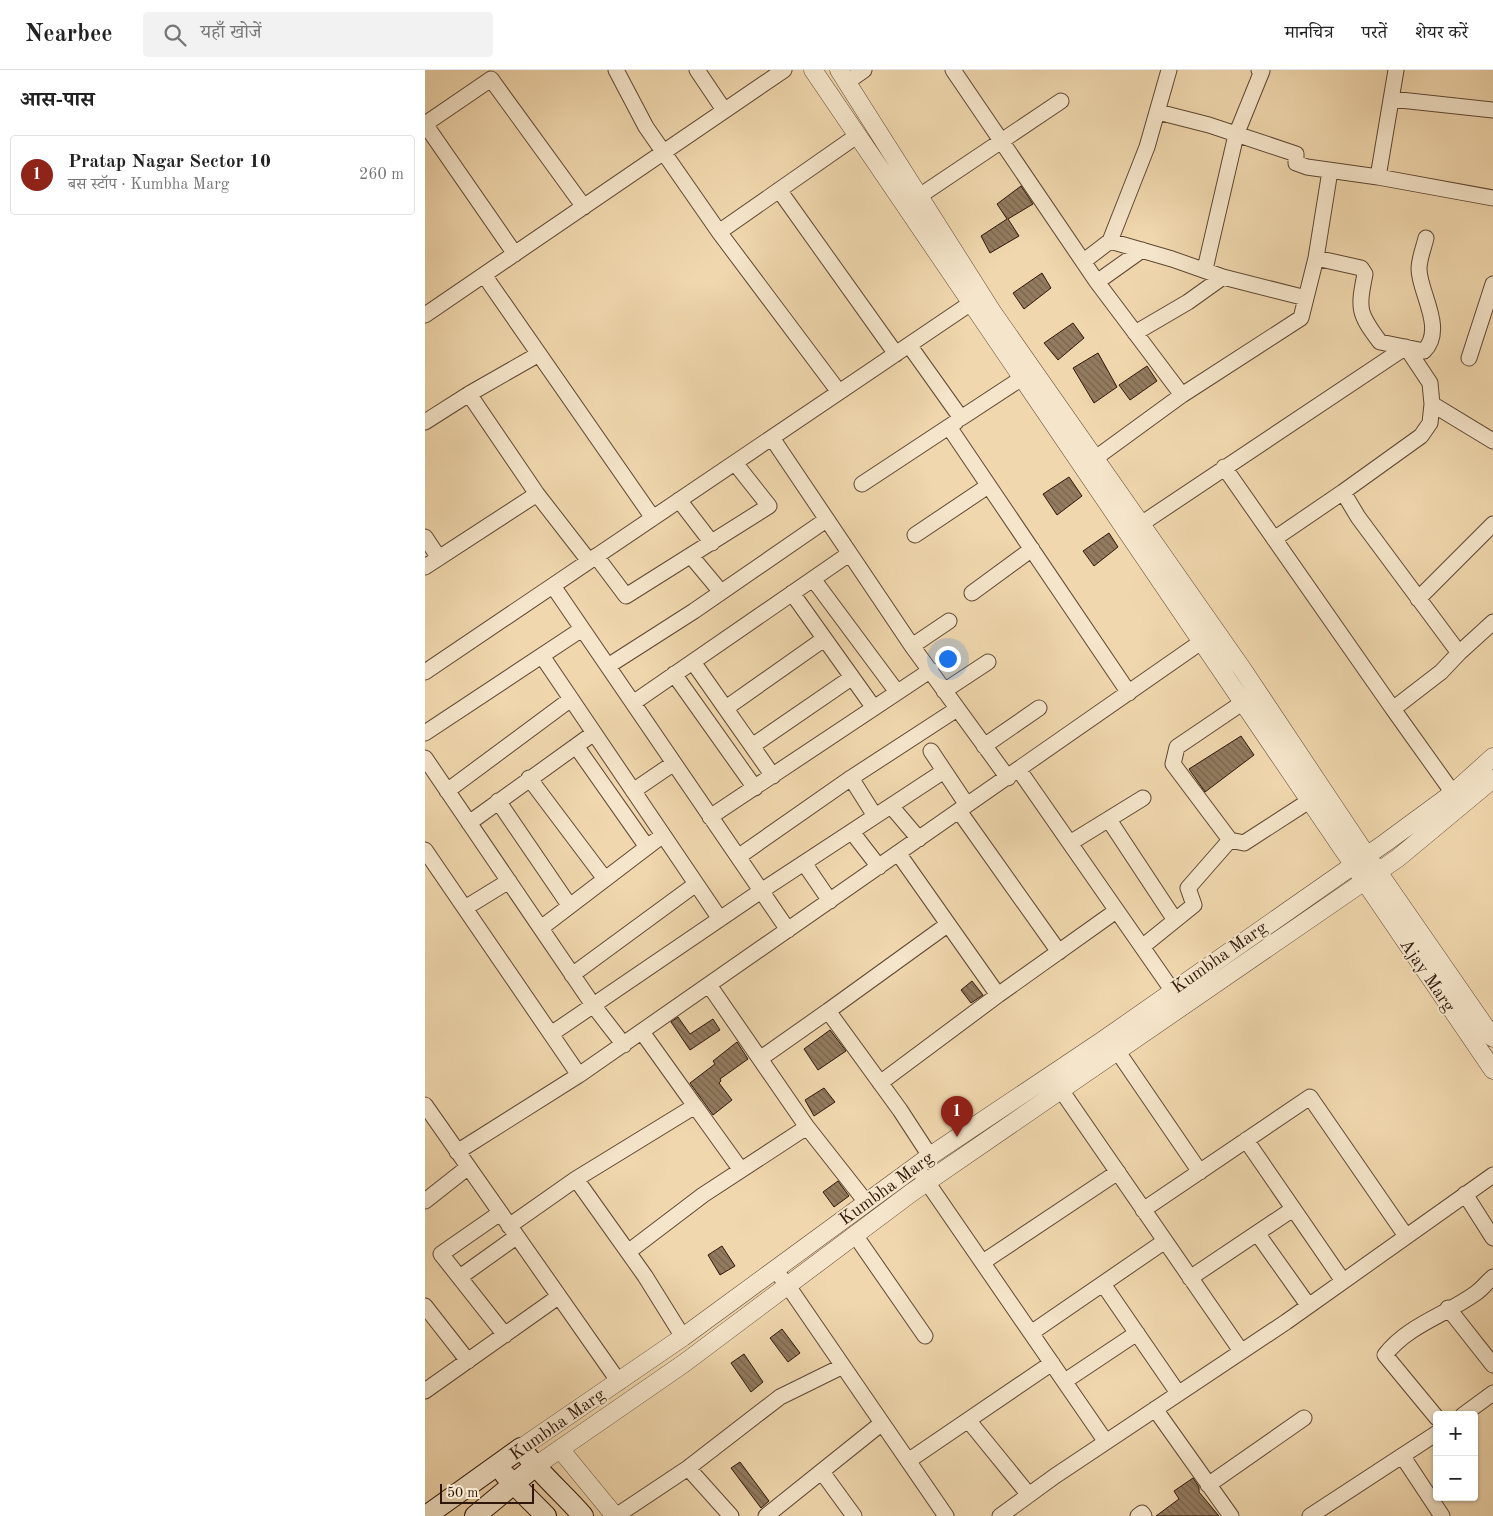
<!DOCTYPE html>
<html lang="hi">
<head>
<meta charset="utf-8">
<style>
	body { margin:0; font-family:"Old Standard TT","Noto Serif Devanagari",serif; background:#f2f2f2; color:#222 }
	.controls { position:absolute; right:15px; bottom:15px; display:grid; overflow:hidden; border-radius:5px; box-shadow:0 1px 4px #0004 }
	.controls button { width:45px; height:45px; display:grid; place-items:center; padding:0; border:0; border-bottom:1px solid #e0e0e0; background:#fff; color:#222; font:25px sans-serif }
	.scale { position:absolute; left:15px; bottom:12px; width:94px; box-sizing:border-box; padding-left:5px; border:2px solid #2e170a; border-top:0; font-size:14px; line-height:18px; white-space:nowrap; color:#2e170a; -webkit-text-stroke:4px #f5e5ca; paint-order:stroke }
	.you { position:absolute; left:522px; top:588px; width:18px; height:18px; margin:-12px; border:4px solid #fff; border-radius:50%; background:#1a73e8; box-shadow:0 0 0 8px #1a73e833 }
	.badge { display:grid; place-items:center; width:32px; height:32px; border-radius:50%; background:#8f2418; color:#fff; font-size:16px; font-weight:700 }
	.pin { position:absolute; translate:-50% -41px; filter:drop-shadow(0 1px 2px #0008) }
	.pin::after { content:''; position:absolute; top:26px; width:18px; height:15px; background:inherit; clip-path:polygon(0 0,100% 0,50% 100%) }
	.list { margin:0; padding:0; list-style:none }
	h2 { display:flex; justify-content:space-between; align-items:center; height:65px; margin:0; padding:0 20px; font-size:21px }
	h2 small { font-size:16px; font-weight:400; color:#767676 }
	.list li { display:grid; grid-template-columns:32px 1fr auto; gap:15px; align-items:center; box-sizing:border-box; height:80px; margin:0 10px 10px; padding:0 10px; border:1px solid #e0e0e0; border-radius:5px }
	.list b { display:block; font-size:19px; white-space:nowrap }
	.list p { margin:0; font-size:16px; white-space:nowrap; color:#767676 }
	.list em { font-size:16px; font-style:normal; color:#767676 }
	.icon { flex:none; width:28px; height:28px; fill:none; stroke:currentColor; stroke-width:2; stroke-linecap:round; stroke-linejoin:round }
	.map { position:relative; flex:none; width:1068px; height:1446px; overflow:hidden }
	header { display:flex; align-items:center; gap:30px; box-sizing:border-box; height:70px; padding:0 25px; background:#fff; border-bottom:1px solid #e0e0e0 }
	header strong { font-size:24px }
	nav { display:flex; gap:28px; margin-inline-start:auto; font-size:18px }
	.search { width:350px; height:45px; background:#f2f2f2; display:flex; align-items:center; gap:12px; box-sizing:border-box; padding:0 18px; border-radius:5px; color:#767676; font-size:19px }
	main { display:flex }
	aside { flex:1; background:#fff }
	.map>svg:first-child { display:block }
	.building { fill:url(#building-back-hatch); stroke:#2e170a }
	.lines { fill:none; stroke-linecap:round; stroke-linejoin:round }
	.minor-casing { stroke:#5e4733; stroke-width:17 }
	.tertiary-casing { stroke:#5e4733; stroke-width:19 }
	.secondary-casing { stroke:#2e170a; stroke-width:22 }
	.minor { stroke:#f5e5ca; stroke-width:15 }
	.tertiary { stroke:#f5e5ca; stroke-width:18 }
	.secondary { stroke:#f5e5ca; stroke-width:20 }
	.labels { text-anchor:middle; stroke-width:4; stroke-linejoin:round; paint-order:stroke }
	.street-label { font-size:18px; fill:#2e170a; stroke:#f5e5ca }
</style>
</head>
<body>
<header>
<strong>Nearbee</strong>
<div class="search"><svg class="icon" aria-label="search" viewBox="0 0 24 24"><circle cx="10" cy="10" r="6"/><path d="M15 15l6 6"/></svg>यहाँ खोजें</div>
<nav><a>मानचित्र</a><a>परतें</a><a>शेयर करें</a></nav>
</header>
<main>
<aside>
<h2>आस-पास<small></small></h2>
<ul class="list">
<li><span class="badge">1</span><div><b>Pratap Nagar Sector 10</b><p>बस स्टॉप · Kumbha Marg</p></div><em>260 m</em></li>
</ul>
</aside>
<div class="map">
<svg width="1068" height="1446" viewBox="0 0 1068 1446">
	<defs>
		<pattern id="building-back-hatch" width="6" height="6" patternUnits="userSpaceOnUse" patternTransform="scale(1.25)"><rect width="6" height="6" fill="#937b5f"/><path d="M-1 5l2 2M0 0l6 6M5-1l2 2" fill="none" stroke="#78644d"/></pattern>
	</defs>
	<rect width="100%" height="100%" fill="#f0d7ad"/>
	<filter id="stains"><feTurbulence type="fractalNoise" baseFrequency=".004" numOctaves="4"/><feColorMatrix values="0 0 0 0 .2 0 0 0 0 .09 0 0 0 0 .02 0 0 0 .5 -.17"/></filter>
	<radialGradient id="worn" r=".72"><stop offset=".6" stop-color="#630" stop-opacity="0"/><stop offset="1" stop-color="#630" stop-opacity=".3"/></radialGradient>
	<!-- building -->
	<path class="building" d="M596,116L608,134L583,149L594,166L565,183L556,166L582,149L572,134Z
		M617,203L626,218L599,239L588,223Z
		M648,253L659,268L633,290L619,273Z
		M673,283L692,317L669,333L648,298Z
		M722,296L732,311L705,330L694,315Z
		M644,407L657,426L632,445L618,424Z
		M684,463L693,477L669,496L658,481Z
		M816,666L829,685L780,722L764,699Z
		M547,911L558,925L546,933L536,920Z
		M253,947L265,964L288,949L295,960L265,980L246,952Z
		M405,960L421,981L393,1000L379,979Z
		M312,972L323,989L295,1009L296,1011L294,1013L307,1030L288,1045L265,1013L290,994L288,991Z
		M399,1018L410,1032L389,1046L380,1030Z
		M413,1111L424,1126L409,1137L398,1122Z
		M297,1176L310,1196L295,1205L283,1185Z
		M357,1259L375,1283L363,1292L345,1268Z
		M319,1284L338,1312L326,1322L306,1293Z
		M315,1392L344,1431L336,1438L306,1398Z
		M768,1408L774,1417V1422L794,1446H731L754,1429L749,1421Z"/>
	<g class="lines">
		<!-- minor casing -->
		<g class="minor-casing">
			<path id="minor" d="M191,0L221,57L294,162L414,322
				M272,0L299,40
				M528,0L672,212L757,325
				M971,0L953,107L1068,128
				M422,12L439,0
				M966,29L1068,40
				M733,42L784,55L871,84V93L882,97L953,107
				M0,54L66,9L159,137
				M0,54L90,184
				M354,120L471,284
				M493,127L636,31
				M294,162L433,65
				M685,171L722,77L744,0
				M891,188L905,101
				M659,191L685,171L747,189L798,207L881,228L876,248L757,325L661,395
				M780,199L811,65L837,1L834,0
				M59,205L228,448
				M672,212L717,180
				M881,228L891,188L936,198L940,204C933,239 933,243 955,272L999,281C1021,259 994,222 994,199C994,189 999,177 1001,168
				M0,245L359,0
				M710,263L763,232L798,207
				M484,275L536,348L597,308
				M1044,288L1068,214
				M44,324L112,424L164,491
				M1007,334L1005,353L996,366L918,422L933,447L1034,583L1016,602L968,639L1028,723
				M0,352L44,324L114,284
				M524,357L704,623
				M347,368L487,576L583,708
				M799,397L968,639
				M437,414L531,352
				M254,430L287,473
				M716,454L981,277L1005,313L1007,334L1068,371
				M490,465L563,416
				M0,467L14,488
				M849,469L918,422
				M171,486L201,526L344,436L310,393
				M266,486L296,522
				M0,497L112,424
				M388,509L472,622
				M128,516L363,860
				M367,523L449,638
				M547,523L607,479
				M993,529L1068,454
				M487,576L524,551
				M1034,583L1068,552
				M117,586L295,849
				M268,592L348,706
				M183,596L269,541L401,450
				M0,602L546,233
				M249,604L330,718
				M519,621L563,592
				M208,633L424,484
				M817,633L752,677L748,694L805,770L819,773L884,731
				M301,638L399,569
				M0,663L157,559
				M151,676L222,777
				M327,676L426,608
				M559,676L614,638
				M506,681L542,735
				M0,688L168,935L199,975
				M594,700L747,920
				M104,708L180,809
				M426,708L450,746
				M22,721L146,629
				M208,721L249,693
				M73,731L144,835
				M466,736L494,769
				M534,741L634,882
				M285,747L506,600
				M684,750L750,850
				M44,753L169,663
				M427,762L454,797
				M645,773L718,728
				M0,780L154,1005
				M473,783L573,925
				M313,787L426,708L532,639
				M379,793L405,831
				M40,838L84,811
				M116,858L238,765
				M717,877L769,835L763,818L805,770
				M147,905L271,814
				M284,915L382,1057
				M403,941L522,855
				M217,962L270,1036L151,1109L220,1206L258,1267
				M126,964L336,821L519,701
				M693,982L775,1102
				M336,988L403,941L475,1040L505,1086
				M455,1013L573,925L691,841
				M636,1020L816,1281
				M0,1035L194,1312
				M270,1036L316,1100
				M821,1070L918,1211
				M32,1082L154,1005L786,565
				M491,1096L681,1372
				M1040,1124L1068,1168
				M0,1131L42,1098
				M718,1140L885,1027L981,1166
				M75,1143L16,1184L80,1265
				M84,1156L151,1109
				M832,1163L883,1235
				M430,1165L500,1266
				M203,1182L278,1125L382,1057L441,1132
				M558,1192L693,1102
				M350,1200L363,1216L521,1446
				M35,1207L91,1167
				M765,1208L868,1139
				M678,1214L753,1323
				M0,1236L43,1291
				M1023,1238L1068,1295
				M606,1263L740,1171
				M640,1311L712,1263
				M0,1321L133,1227
				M730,1339L806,1446
				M1038,1345L1068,1323
				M1012,1348L960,1285C983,1255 1021,1245 1051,1223C1057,1219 1062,1212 1068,1207
				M543,1350L604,1425
				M978,1387L1017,1446
				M483,1391L627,1293
				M263,1398L306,1446
				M397,1402L429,1446
				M783,1415L879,1348
				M191,1446L263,1398L355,1327L418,1296
				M341,1446L457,1353
				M575,1446L630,1406L861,1252L1068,1105
				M713,1446L717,1443L719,1446
				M885,1446L1012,1363"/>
		</g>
		<!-- tertiary casing -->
		<g class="tertiary-casing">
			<path id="tertiary" d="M388,0L1068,1000
				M414,0L568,243L818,600L942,786L1068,968
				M96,1378L258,1267L505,1086L677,971L960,773L1028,723L1068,687
				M135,1379L190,1446
				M109,1397L258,1294L486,1123L973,788L1068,709"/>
		</g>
		<!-- secondary casing -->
		<g class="secondary-casing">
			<path id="secondary" d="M80,1405L121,1446
				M1,1446L96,1378C114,1403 138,1423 158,1446
				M50,1446L109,1397"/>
		</g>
		<!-- minor -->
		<use href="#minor" class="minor"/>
		<!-- tertiary -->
		<use href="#tertiary" class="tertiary"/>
		<!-- secondary -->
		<use href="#secondary" class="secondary"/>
	</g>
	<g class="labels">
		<!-- street labels -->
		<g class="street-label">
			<text transform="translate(794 887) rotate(-35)" y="6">Kumbha Marg</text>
			<text transform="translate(1003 905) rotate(56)" y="6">Ajay Marg</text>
			<text transform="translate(461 1118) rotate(-36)" y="6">Kumbha Marg</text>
			<text transform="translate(132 1354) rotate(-35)" y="6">Kumbha Marg</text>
		</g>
	</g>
	<rect width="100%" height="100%" filter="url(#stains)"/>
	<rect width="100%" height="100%" fill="url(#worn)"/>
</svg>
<div class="controls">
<button>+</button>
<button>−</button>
</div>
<div class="scale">50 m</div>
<div class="you"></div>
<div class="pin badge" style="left:532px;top:1067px">1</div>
</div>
</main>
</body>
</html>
